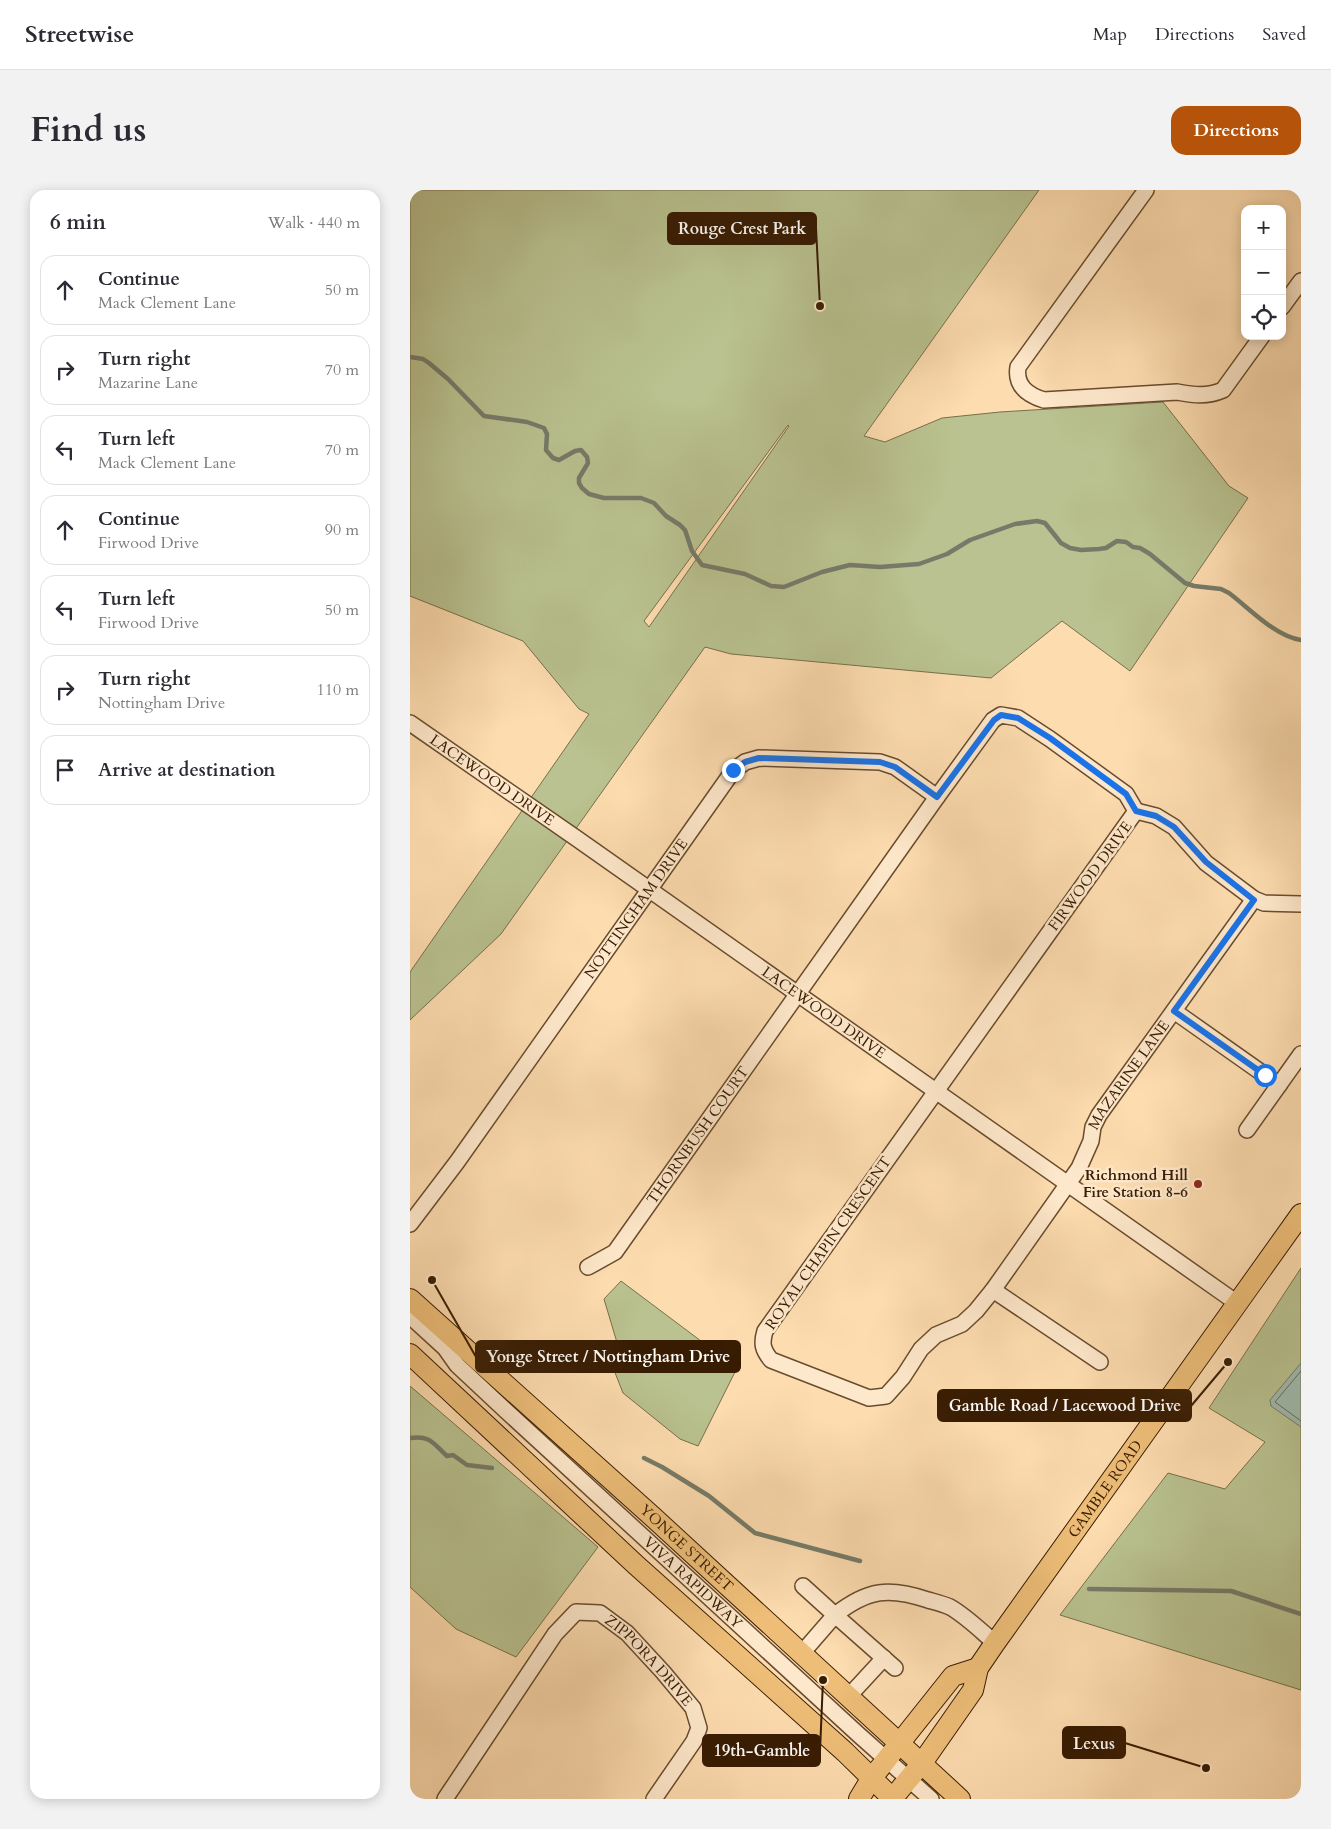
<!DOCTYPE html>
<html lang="en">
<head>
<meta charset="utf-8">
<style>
	body { margin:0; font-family:Cardo,serif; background:#f2f2f3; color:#2b2b33 }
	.controls { position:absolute; right:15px; top:15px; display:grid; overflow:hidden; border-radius:10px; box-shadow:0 2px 12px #0003 }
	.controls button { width:45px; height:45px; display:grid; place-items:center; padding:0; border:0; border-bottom:1px solid #e1e1e2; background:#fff; color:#2b2b33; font:25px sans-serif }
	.stop { position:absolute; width:15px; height:15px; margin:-11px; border:4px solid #1a73e8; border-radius:50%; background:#fff }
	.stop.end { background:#1a73e8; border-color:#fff; box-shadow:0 1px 5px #0008 }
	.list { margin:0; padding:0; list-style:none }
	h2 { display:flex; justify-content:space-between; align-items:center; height:65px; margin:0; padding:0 20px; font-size:21px }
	h2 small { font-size:16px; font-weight:400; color:#7c7c81 }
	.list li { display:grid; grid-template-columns:32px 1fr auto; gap:15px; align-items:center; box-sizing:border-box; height:70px; margin:0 10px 10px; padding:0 10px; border:1px solid #e1e1e2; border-radius:15px }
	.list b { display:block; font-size:19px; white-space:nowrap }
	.list p { margin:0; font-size:16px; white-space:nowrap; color:#7c7c81 }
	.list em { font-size:16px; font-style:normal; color:#7c7c81 }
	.icon { flex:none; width:28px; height:28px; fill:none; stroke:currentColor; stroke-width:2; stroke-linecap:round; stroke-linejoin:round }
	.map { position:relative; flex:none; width:891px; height:1609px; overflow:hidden; border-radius:15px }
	header { display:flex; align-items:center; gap:30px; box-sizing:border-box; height:70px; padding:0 25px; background:#fff; border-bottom:1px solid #e1e1e2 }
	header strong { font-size:24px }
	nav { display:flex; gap:28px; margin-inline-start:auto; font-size:18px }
	.intro { display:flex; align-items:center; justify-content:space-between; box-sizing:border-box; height:120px; padding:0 30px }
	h1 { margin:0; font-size:35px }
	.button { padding:12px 22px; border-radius:15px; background:#b45309; color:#fff; font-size:18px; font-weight:700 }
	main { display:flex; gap:30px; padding:0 30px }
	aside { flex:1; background:#fff; border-radius:15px; box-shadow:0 2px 12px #0003 }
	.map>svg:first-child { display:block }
	.green { fill:#b9c290; stroke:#786f49; fill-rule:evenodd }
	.water { fill:#9fbbae; stroke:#767b69 }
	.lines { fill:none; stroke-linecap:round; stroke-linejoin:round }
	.shore { stroke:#6c6c58; stroke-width:1 }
	.stream { stroke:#767b69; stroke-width:4.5 }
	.minor-casing { stroke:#694c2d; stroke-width:18 }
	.major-casing { stroke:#381c02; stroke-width:22 }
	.minor { stroke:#fee8cb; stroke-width:15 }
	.major { stroke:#eebe78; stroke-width:20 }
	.route { stroke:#1a73e8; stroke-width:6 }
	.poi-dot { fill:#8f2418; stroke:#fee8cb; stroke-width:2 }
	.labels { text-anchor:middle; stroke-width:5; stroke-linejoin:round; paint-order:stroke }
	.street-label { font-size:15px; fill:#381c02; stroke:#fee8cb }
	.poi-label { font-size:15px; font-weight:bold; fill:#381c02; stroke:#fee8cb; text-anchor:end }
	.leader { fill:none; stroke:#381c02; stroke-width:2 }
	.callout-dot { fill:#381c02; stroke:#fee8cb; stroke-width:2 }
	.callout { fill:#381c02; stroke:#381c02; stroke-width:2 }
	.callout-label { font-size:16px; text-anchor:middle; font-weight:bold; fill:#fff }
</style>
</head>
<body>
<header>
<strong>Streetwise</strong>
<nav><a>Map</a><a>Directions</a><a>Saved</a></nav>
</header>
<div class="intro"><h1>Find us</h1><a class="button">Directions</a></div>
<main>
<aside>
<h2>6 min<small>Walk · 440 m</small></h2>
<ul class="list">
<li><svg class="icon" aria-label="ahead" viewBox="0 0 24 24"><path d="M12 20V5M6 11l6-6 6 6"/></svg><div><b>Continue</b><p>Mack Clement Lane</p></div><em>50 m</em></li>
<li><svg class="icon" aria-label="right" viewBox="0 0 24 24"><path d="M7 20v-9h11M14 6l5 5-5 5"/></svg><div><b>Turn right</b><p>Mazarine Lane</p></div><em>70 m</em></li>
<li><svg class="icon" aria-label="left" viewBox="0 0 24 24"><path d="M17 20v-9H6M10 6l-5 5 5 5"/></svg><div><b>Turn left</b><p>Mack Clement Lane</p></div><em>70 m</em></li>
<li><svg class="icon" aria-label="ahead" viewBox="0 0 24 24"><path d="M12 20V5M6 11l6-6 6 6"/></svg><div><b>Continue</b><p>Firwood Drive</p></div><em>90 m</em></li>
<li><svg class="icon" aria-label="left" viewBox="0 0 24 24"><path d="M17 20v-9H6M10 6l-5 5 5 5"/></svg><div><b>Turn left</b><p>Firwood Drive</p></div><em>50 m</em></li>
<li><svg class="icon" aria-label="right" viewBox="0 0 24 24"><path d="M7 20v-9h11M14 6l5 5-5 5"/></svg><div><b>Turn right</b><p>Nottingham Drive</p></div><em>110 m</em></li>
<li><svg class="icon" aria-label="arrive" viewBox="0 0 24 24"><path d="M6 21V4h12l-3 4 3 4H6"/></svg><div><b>Arrive at destination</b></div></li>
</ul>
</aside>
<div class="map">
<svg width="891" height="1609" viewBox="0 0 891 1609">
	<rect width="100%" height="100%" fill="#fddcaf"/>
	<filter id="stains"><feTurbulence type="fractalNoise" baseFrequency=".004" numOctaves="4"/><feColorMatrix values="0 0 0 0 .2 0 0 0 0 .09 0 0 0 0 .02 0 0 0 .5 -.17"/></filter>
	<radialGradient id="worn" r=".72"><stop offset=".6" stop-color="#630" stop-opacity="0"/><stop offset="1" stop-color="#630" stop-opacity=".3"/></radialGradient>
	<!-- green -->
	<path class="green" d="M0,0H629L454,246L475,252L532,228L590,222L753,212L819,296L838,308L720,481L652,431L581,488L321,464L295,457L91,744L0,830V782L179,524L169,519L113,451L0,406ZM378,235L379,236L239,437L234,431Z
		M891,1078V1500L650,1425L758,1283L815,1299L855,1252L799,1218Z
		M211,1091L303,1160L321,1167L326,1180L288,1256L270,1249L213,1203L202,1175L211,1166L194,1109Z
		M0,1196L188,1357L106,1467L46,1439L0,1397Z"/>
	<!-- water -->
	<path class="water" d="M891,1173V1237L861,1216L860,1210Z"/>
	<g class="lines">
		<!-- shore -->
		<path class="shore" d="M891,1181L865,1212L891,1231"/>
		<!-- stream -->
		<path class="stream" d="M0,167L13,169L19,173L38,189L74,226L117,232L134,238L137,244L136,260L143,268L149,270L165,261L171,260L177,267L178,273L169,288V293L172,298L179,304L194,308H231L244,313L256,326L270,335L275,340L282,361L292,375L335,384L361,396L374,397L412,382L440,375L470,377L509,374L537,364L560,350L605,334L627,331L635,333L651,353L660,358L671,360L689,359L696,358L707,351L716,352L723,357L730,358L740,364L775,393L784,396L811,399L819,403C839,418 866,447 891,450
			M0,1248C20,1245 23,1253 37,1266L43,1265L57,1275L82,1278
			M234,1268L252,1277L299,1306L345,1343L450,1371
			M679,1399L821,1401L891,1424"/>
		<!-- minor casing -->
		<g class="minor-casing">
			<g id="minor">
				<path d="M736,0L608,177C605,196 618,205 634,210L767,202C784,205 797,207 813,200L852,146"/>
				<path d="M872,117L891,91"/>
				<path id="s1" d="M0,533L166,648L827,1113"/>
				<path d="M726,621L746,626L764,637L796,673L844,709L854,713L891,714"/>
				<path d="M764,821L869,895"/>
				<path d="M837,940L891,864"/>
				<path id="s2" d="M0,1034L47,972L323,581L335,572L349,568L470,572L485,577L527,607"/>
				<path id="s3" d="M178,1077L205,1062L527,607L583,530L591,525L608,528L640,549L716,604L726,621L355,1141C351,1154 353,1160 361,1170L459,1208L476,1206L493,1187L511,1159L526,1145L552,1134L566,1121L583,1100L669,978L681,951L683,937L689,925L844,709"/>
				<path d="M583,1100L690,1172"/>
				<path id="s4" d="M0,1126L35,1158L47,1175L94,1219L449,1545L521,1609"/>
				<path d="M393,1396L425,1425C458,1399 479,1397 518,1410C525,1412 533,1414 540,1417C556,1426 571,1441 585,1453"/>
				<path d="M392,1463L425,1425L485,1478"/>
				<path d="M439,1506L474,1468"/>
				<path id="s5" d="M35,1609L145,1444L166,1422L190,1423L217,1443L253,1482L283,1518L289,1538L284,1551L244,1609"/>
			</g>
		</g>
		<!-- major casing -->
		<g class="major-casing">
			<g id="major">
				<path id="s6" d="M0,1109L243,1327L550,1609"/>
				<path d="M0,1164L226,1375L435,1562L483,1609"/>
				<path d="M449,1609L461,1589L543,1486L568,1478"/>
				<path id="s7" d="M482,1609L512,1573L563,1500L568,1478L585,1453L891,1024"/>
			</g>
		</g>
		<!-- minor -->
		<use href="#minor" class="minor"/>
		<!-- major -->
		<use href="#major" class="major"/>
	</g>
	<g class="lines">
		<!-- route -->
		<path class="route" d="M323,580L335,572L349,568L470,572L485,577L527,607L584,530L591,525L608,528L640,548L716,604L726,621L746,626L764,637L796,672L844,710L764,821L855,885"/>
	</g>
	<!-- markers -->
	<circle class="poi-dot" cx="788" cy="994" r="5"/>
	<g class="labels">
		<!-- street labels -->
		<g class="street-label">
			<text dy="5" stroke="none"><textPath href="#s1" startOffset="100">LACEWOOD DRIVE</textPath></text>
			<text transform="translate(680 686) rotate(-54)" y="5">FIRWOOD DRIVE</text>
			<text dy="5" stroke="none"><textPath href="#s2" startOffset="388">NOTTINGHAM DRIVE</textPath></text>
			<text dy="5" stroke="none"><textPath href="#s1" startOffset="505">LACEWOOD DRIVE</textPath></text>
			<text dy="5" stroke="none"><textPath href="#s3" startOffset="2064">MAZARINE LANE</textPath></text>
			<text dy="5" stroke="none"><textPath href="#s3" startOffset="174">THORNBUSH COURT</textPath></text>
			<text transform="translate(418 1053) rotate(-55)" y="5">ROYAL CHAPIN CRESCENT</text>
			<text dy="5" stroke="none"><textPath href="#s7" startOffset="378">GAMBLE ROAD</textPath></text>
			<text dy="5" stroke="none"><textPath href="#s6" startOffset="372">YONGE STREET</textPath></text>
			<text dy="5" stroke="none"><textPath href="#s4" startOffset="389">VIVA RAPIDWAY</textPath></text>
			<text dy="5" stroke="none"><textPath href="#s5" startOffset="321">ZIPPORA DRIVE</textPath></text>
		</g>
		<!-- poi labels -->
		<g class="poi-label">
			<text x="778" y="990">Richmond Hill<tspan x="778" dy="17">Fire Station 8-6</tspan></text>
		</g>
	</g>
	<!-- callouts -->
	<path class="leader" d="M410 116L406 38M22 1090L66 1167M818 1172L781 1216M796 1578L715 1553M413 1490L410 1561"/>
	<g class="callout-dot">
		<circle cx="410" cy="116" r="5"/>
		<circle cx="22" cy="1090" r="5"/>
		<circle cx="818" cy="1172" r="5"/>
		<circle cx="796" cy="1578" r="5"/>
		<circle cx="413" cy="1490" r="5"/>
	</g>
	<g class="callout">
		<rect x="258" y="23" width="148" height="31" rx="5"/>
		<rect x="66" y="1151" width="264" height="31" rx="5"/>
		<rect x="528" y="1200" width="253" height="31" rx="5"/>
		<rect x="653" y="1537" width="62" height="31" rx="5"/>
		<rect x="293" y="1545" width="117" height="31" rx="5"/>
	</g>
	<g class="callout-label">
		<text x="332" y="44">Rouge Crest Park</text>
		<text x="198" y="1172">Yonge Street / Nottingham Drive</text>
		<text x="655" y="1221">Gamble Road / Lacewood Drive</text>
		<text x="684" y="1559">Lexus</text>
		<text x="352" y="1566">19th-Gamble</text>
	</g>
	<rect width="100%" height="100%" filter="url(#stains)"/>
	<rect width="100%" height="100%" fill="url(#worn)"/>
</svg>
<div class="controls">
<button>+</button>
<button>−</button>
<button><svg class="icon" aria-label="locate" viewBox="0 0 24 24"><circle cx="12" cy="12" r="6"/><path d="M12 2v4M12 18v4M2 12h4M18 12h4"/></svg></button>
</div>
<div class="stop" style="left:855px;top:885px"></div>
<div class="stop end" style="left:323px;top:580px"></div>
</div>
</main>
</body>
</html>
